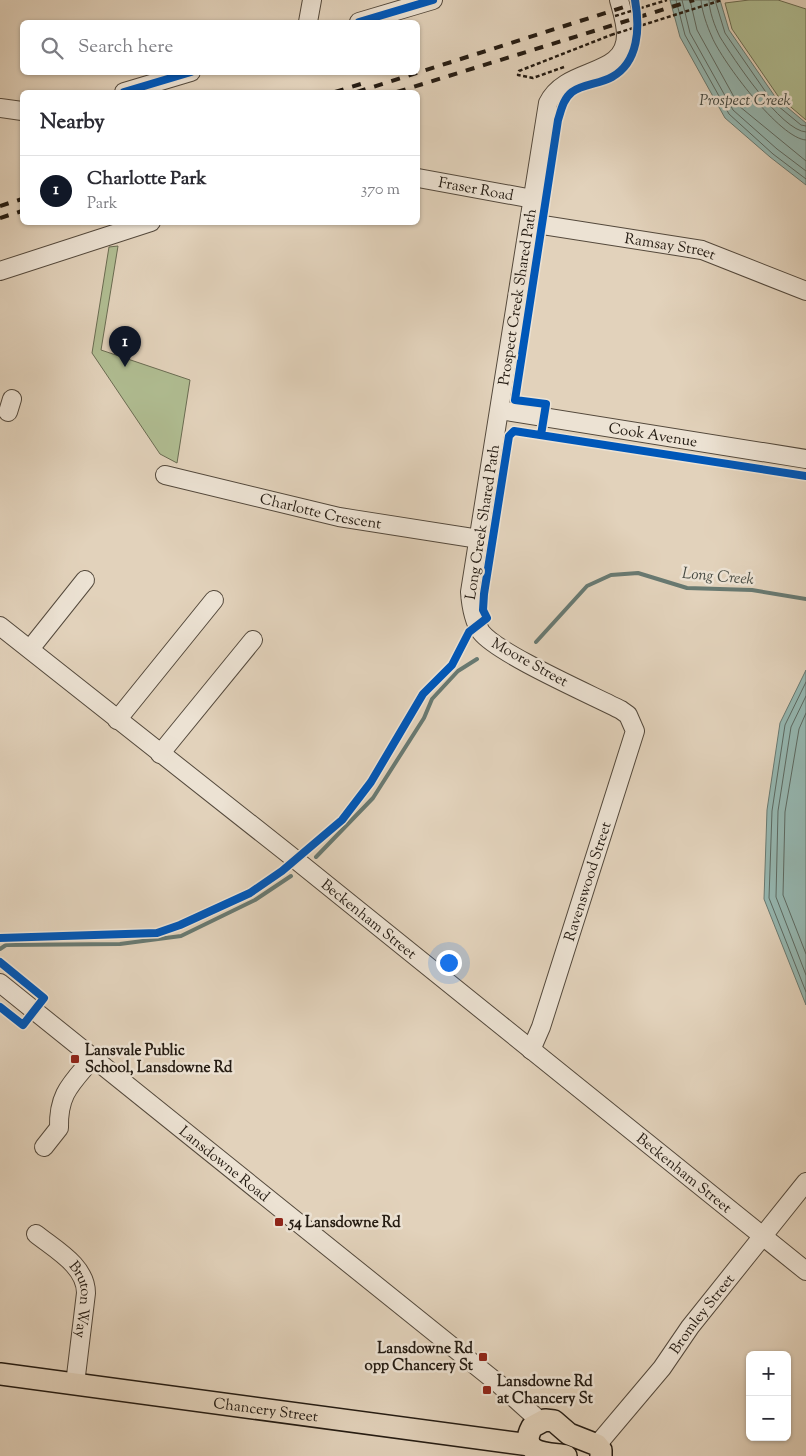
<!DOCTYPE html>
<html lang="en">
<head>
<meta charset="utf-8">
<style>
	body { margin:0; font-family:"Sorts Mill Goudy",serif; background:#f7f7f7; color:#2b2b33 }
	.controls { position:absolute; right:15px; bottom:15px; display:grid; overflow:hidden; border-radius:8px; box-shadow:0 1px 4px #0004 }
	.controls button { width:45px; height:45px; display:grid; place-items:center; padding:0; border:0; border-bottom:1px solid #e1e1e2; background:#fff; color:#2b2b33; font:25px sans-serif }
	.you { position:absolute; left:448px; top:962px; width:18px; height:18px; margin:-12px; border:4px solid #fff; border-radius:50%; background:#1a73e8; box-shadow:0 0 0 8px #1a73e833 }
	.badge { display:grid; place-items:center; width:32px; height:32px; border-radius:50%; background:#111827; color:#fff; font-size:16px; font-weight:700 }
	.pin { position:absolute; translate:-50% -41px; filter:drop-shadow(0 1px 2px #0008) }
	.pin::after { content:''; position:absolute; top:26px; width:18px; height:15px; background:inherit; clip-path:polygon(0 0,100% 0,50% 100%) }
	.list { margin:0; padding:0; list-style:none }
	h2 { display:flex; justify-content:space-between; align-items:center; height:65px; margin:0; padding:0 20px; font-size:21px }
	h2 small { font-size:16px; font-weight:400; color:#7c7c81 }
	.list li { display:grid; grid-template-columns:32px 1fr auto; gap:15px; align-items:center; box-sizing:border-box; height:70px; padding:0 20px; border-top:1px solid #e1e1e2 }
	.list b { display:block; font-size:19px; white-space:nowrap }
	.list p { margin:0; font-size:16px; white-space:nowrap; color:#7c7c81 }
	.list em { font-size:16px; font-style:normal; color:#7c7c81 }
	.icon { flex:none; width:28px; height:28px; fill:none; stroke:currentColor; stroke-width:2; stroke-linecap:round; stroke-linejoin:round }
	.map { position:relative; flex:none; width:806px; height:1456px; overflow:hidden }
	.search { position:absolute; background:#fff; box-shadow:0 1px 4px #0004; left:20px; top:20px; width:400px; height:55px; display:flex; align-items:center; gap:12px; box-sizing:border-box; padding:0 18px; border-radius:8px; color:#7c7c81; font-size:19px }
	.panel { position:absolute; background:#fff; box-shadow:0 1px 4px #0004; left:20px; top:90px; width:400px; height:135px; border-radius:8px }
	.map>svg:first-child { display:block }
	.green { fill:#b0bd92; stroke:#6a6c52 }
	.water { fill:#95b7b1; stroke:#687971 }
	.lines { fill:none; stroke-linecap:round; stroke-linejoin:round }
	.shore { stroke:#5c6962; stroke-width:1 }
	.stream { stroke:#687971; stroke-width:4 }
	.minor-casing { stroke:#54493c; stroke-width:20 }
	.major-casing { stroke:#241b12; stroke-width:24 }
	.path { stroke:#241b12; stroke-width:2.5; stroke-dasharray:4 2.5; stroke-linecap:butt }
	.minor { stroke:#ece2d3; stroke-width:18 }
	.major { stroke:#e2d2bb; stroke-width:21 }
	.rail { stroke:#241b12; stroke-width:4; stroke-dasharray:9 9; stroke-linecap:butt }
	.path-bridge { stroke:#241b12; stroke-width:2.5; stroke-dasharray:4 2.5; stroke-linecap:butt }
	.cycleway-casing { stroke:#ece2d3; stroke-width:11 }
	.cycleway { stroke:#0057b8; stroke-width:8 }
	.poi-dot { fill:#8f2418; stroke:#ece2d3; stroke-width:2 }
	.labels { text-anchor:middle; stroke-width:5; stroke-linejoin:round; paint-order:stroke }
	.street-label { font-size:15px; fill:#241b12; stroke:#ece2d3 }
	.poi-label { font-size:15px; font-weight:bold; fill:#241b12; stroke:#ece2d3; text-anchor:start }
	.water-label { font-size:16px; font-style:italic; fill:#464a42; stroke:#ece2d3 }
</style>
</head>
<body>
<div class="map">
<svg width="806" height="1456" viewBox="0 0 806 1456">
	<rect width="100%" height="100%" fill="#e2d2bb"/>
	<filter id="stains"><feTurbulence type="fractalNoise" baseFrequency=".004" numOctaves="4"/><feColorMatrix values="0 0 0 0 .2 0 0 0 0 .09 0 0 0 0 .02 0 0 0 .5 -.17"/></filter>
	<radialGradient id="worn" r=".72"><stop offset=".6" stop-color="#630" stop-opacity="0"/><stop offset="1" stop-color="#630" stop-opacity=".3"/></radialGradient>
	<!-- green -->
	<path class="green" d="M749,0H778L806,9V120L778,96L732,29L725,3Z
		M118,246L101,350L190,380L177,463L160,454L92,353L109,247Z"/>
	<!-- water -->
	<path class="water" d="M670,0H720L729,30L776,98L806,123V185L770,157L725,118L680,37Z
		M806,670V1005L764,899L767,810L780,723Z"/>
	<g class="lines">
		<!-- shore -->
		<path class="shore" d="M676,0L685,35L729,114L773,154L806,179
			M682,0L690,33L733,110L777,149L806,171
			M690,0L697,30L739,106L806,161
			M701,0C702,12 707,26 712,37C722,61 780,139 806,140
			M709,0C709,11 715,27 720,37C733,58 781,131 806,132
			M715,0L725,33L772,101L801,125L806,126
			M806,682L785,725L772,811L769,898L806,992
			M806,696L791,727L778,811L776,897L806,975
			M806,713L799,729L785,812L783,895L806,954"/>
		<!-- stream -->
		<path class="stream" d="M536,642L587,586L611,575L638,573L687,588L752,590L806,599
			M316,857L373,798L424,718L432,699L458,671L477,659
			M0,949L6,945L120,944L181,936L255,900L291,876"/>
		<!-- minor casing -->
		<g class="minor-casing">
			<g id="minor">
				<path d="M308,22L312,0"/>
				<path d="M359,22L433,0"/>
				<path d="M124,92L191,72"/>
				<path d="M0,108L22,111"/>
				<path id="s1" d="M418,178L533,199"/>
				<path id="s2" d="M530,223L702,250L806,291"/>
				<path d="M0,271L151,222"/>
				<path id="s3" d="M500,410L806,459"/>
				<path d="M8,412L12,399"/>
				<path id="s4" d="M165,475L339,517L479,539"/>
				<path id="s5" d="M0,626L296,860L806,1271"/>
				<path d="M30,649L85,580"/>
				<path d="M117,720L214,600"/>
				<path d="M160,754L253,640"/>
				<path id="s6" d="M0,983L500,1385L540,1421"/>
				<path id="s7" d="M531,1050L541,1027L635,731L628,715L621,710C592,695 498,654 481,632C473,620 471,606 470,592L548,103C566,66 626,78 626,35C626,23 622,11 619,0"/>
				<path d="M44,1147L59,1128C58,1094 71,1084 92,1059"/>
				<path id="s8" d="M36,1234C56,1250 86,1266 86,1293L75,1384"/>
				<path id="s9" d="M597,1445L662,1368L690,1327L806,1182"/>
			</g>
		</g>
		<!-- major casing -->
		<g class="major-casing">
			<g id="major">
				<path id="s10" d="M0,1374L530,1445"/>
				<path d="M566,1456C550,1453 517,1455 532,1427L545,1420L554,1421L569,1434L597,1445L601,1450V1456"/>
			</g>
		</g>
		<!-- path -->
		<path class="path" d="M564,67L533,78L518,75L519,71L611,35"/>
		<!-- minor -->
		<use href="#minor" class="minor"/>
		<!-- major -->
		<use href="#major" class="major"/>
		<!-- rail -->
		<path class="rail" d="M335,92L364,83
			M357,92L646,0
			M397,92L694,0
			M0,206L22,199
			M0,218L22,211"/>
		<!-- path-bridge -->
		<path class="path-bridge" d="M615,16L667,0
			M611,35L722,0"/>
		<!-- cycleway casing -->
		<g class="cycleway-casing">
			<path id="cycleway" d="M359,22L433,0
				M124,92L191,72
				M541,435L546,404L515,400L558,120C561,111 563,99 572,92C583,84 600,84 612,77C639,62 640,27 635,0
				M0,938L157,933L180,925L250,893L282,871L342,820L371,782L423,694L452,665L469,632L487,618L483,610L484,594L509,436L514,431L806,476
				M0,962L44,998L23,1025L0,1007"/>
		</g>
		<!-- cycleway -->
		<use href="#cycleway" class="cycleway"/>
	</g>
	<!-- markers -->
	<g class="poi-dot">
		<rect x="70" y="1054" width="10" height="10" rx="2.5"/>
		<rect x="274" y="1217" width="10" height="10" rx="2.5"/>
		<rect x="478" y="1352" width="10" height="10" rx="2.5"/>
		<rect x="482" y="1385" width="10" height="10" rx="2.5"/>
	</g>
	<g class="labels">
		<!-- street labels -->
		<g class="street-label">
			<text dy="5" stroke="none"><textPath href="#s1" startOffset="59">Fraser Road</textPath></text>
			<text dy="5" stroke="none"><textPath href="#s2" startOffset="142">Ramsay Street</textPath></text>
			<text transform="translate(517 297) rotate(-81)" y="5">Prospect Creek Shared Path</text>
			<text dy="5" stroke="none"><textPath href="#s3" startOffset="155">Cook Avenue</textPath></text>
			<text dy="5" stroke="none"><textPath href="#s4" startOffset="160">Charlotte Crescent</textPath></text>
			<text transform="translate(482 522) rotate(-81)" y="5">Long Creek Shared Path</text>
			<text transform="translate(530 662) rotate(29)" y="5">Moore Street</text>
			<text dy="5" stroke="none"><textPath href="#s7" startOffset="178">Ravenswood Street</textPath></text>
			<text dy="5" stroke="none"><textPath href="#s5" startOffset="471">Beckenham Street</textPath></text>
			<text dy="5" stroke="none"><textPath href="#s6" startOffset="288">Lansdowne Road</textPath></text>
			<text dy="5" stroke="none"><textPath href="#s5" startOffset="876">Beckenham Street</textPath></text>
			<text dy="5" stroke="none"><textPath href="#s8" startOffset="86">Bruton Way</textPath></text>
			<text dy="5" stroke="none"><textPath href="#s9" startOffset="168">Bromley Street</textPath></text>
			<text dy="5" stroke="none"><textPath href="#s10" startOffset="268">Chancery Street</textPath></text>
		</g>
		<!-- poi labels -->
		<g class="poi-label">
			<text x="85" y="1055">Lansvale Public<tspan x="85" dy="17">School, Lansdowne Rd</tspan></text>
			<text x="289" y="1227">54 Lansdowne Rd</text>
			<text x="473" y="1353" text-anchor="end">Lansdowne Rd<tspan x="473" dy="17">opp Chancery St</tspan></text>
			<text x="497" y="1386">Lansdowne Rd<tspan x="497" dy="17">at Chancery St</tspan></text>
		</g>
		<!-- water labels -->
		<g class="water-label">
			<text x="745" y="105">Prospect Creek</text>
			<text transform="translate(718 575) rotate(5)" y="6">Long Creek</text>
		</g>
	</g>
	<rect width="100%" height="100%" filter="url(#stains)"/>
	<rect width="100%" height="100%" fill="url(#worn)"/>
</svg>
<div class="controls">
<button>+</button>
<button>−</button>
</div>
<div class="you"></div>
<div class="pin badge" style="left:125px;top:367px">1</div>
<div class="search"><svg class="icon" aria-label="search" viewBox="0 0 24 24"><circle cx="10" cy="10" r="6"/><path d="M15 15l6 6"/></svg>Search here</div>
<section class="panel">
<h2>Nearby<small></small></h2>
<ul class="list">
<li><span class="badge">1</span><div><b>Charlotte Park</b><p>Park</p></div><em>370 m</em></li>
</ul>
</section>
</div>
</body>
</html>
